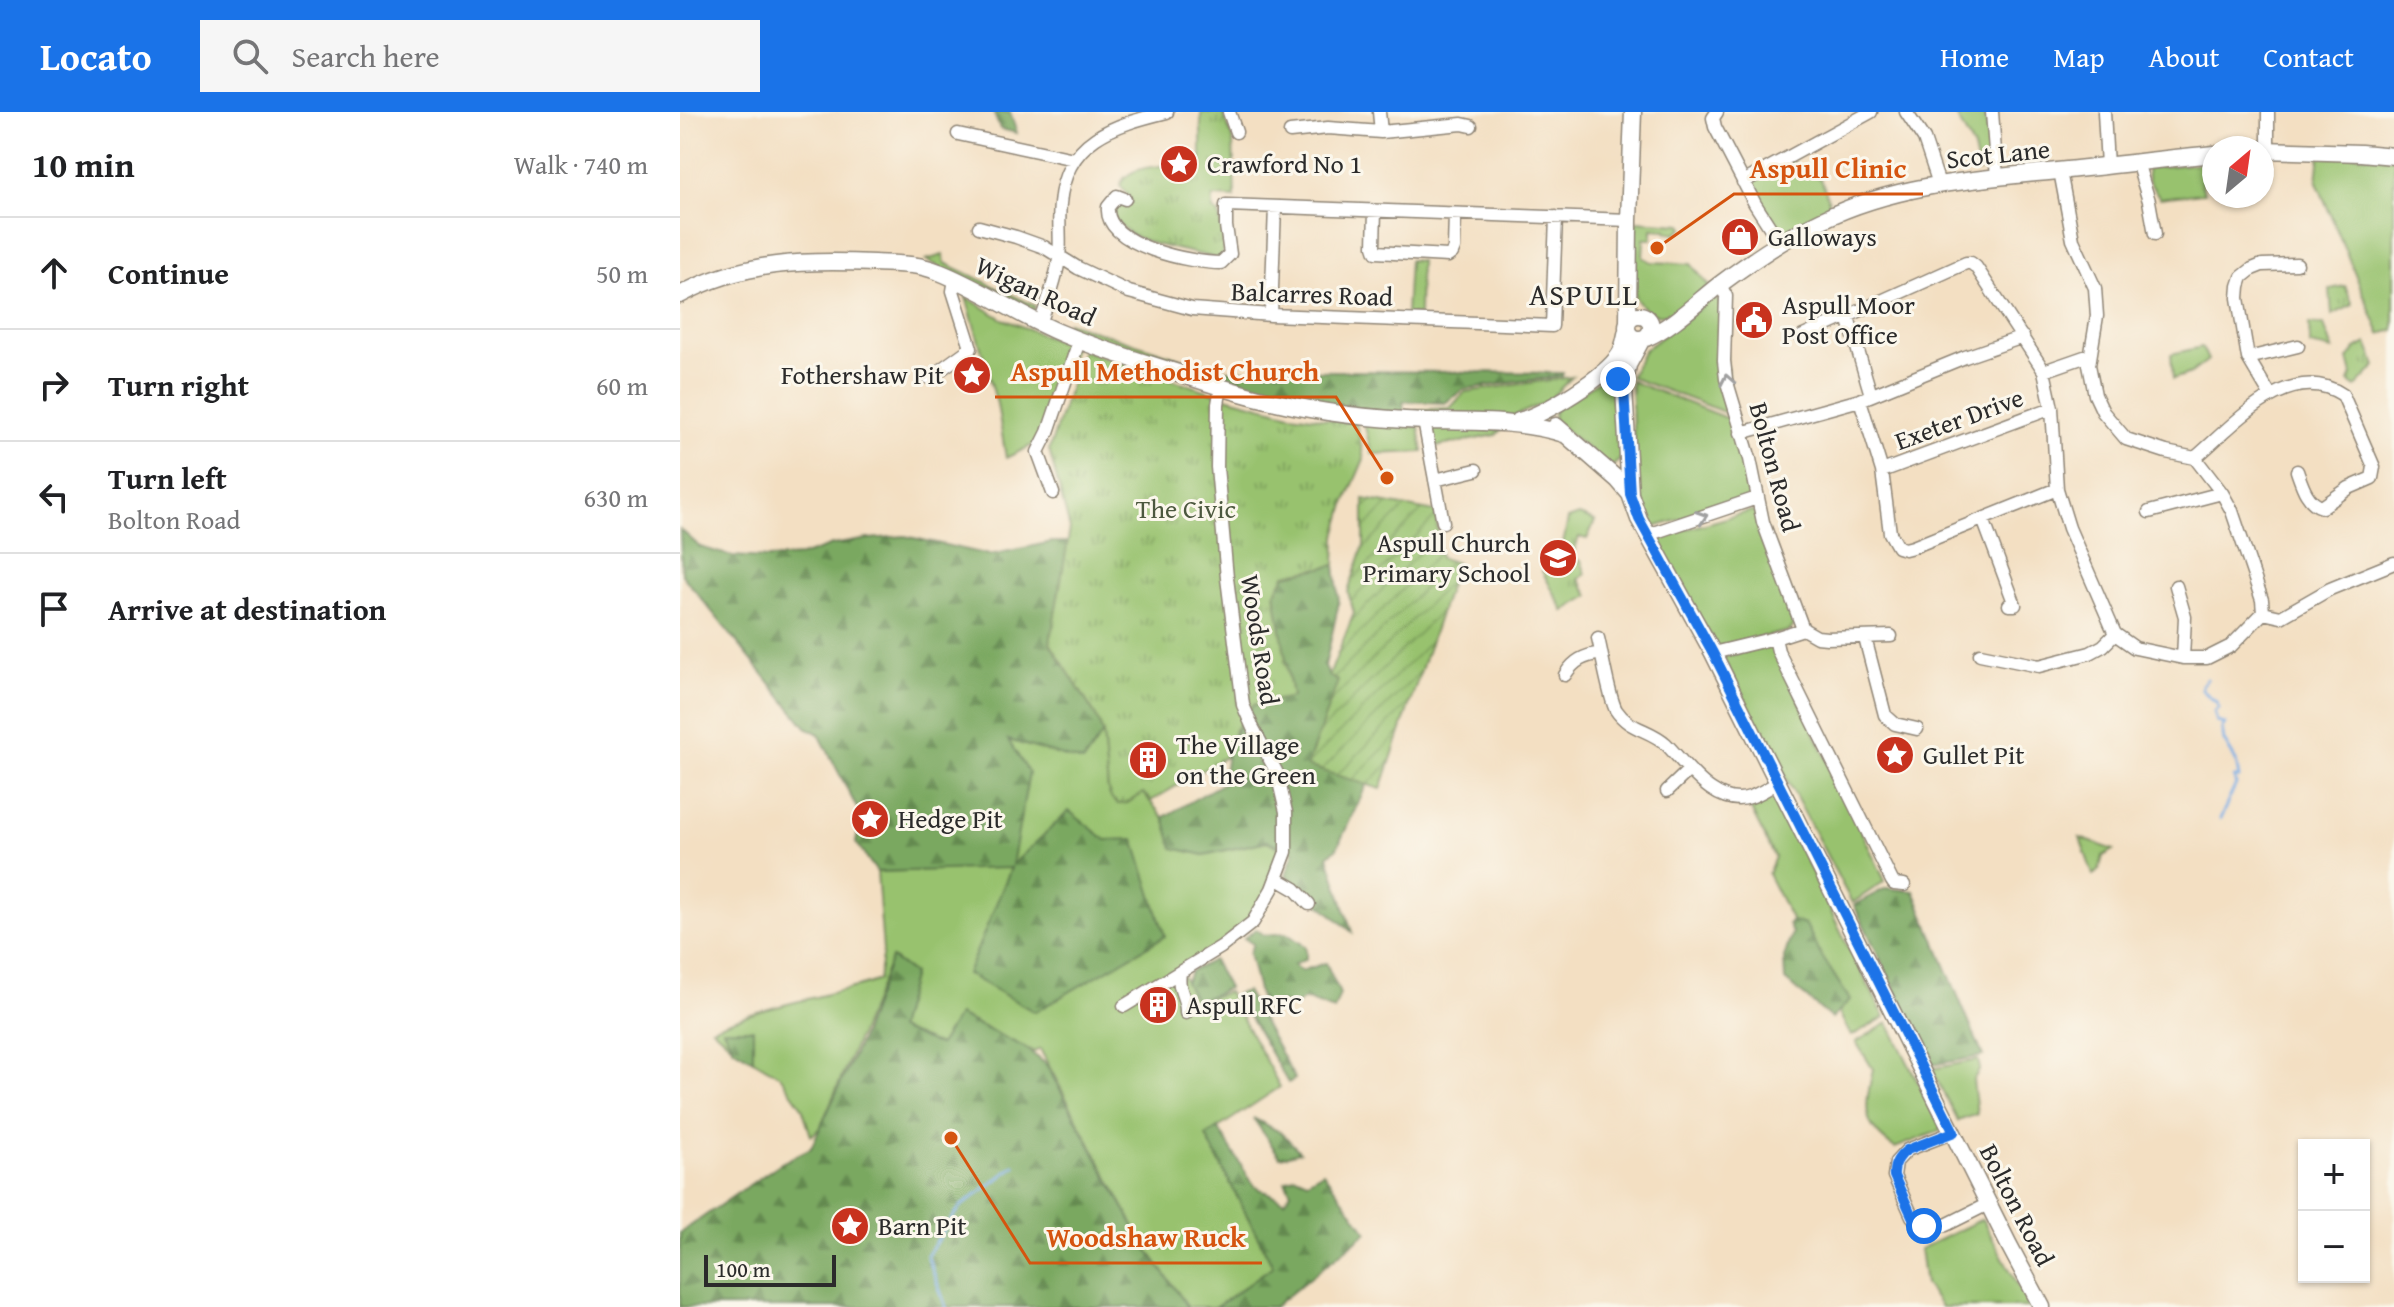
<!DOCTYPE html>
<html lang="en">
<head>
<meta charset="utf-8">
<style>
	body { margin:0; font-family:"Gentium Book Plus",serif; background:#f6f6f6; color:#202124 }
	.controls { position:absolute; right:24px; bottom:24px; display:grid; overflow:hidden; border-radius:0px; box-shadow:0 2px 6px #0004 }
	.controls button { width:72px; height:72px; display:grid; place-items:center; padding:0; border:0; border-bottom:2px solid #e0e0e0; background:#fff; color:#202124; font:40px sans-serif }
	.compass { position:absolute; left:1522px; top:24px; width:72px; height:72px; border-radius:50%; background:#fff; box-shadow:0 2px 6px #0004; rotate:29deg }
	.scale { position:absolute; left:24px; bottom:20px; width:132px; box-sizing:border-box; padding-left:8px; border:4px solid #2b2b2b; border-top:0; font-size:22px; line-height:28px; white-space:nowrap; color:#2b2b2b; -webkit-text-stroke:6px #fbf7ec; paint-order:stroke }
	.stop { position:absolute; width:24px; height:24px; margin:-18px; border:6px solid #1a73e8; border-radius:50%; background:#fff }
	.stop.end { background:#1a73e8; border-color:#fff; box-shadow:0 2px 8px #0008 }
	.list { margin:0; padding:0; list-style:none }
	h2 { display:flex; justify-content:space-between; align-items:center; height:104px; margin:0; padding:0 32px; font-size:34px }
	h2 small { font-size:26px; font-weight:400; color:#757577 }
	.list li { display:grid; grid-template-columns:52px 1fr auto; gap:24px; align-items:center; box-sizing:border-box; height:112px; padding:0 32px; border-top:2px solid #e0e0e0 }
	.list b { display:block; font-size:30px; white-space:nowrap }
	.list p { margin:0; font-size:26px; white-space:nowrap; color:#757577 }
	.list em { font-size:26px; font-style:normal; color:#757577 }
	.icon { flex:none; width:44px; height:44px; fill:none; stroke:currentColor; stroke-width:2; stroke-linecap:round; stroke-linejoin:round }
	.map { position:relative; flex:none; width:1714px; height:1195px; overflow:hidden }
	header { display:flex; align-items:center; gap:48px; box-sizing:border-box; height:112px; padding:0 40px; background:#1a73e8; color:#fff }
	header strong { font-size:38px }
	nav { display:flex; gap:44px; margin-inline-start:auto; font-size:28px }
	.search { width:560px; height:72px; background:#f6f6f6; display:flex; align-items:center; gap:20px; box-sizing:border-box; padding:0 28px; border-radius:0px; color:#757577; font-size:30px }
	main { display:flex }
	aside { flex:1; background:#fff }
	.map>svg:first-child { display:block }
	.grass { fill:#98c26e; stroke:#62764c; stroke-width:2 }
	.forest { fill:url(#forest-firs); stroke:#526a46; stroke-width:2 }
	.park { fill:url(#park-tufts); stroke:#62764c; stroke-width:2 }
	.garden { fill:url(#garden-furrows); stroke:#62764c; stroke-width:2 }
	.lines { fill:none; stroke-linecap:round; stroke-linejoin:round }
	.stream { stroke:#76aae3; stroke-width:3 }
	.minor-casing { stroke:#8f8576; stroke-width:15 }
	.major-casing { stroke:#8f8576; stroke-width:19 }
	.minor { stroke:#fff; stroke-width:12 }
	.major { stroke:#fff; stroke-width:16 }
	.oneway { stroke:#a0a0a0 }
	.route { stroke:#1a73e8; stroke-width:10 }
	.labels { text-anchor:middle; stroke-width:6; stroke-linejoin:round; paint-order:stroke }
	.street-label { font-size:26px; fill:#2b2b2b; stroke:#fbf7ec }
	.poi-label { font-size:26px; fill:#2b2b2b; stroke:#fbf7ec; text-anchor:start }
	.park-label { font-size:26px; fill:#4c583f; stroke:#fbf7ec }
	.quarter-label { font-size:30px; letter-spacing:2px; fill:#2b2b2b; stroke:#fbf7ec }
	.leader { fill:none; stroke:#d5540f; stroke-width:3 }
	.callout-dot { fill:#d5540f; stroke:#fbf7ec; stroke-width:3 }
	.callout-label { font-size:28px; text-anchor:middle; font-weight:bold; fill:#d5540f; stroke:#fbf7ec; stroke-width:6; stroke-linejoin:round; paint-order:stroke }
</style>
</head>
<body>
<header>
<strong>Locato</strong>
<div class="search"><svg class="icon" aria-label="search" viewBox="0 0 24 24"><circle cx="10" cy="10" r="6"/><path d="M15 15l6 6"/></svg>Search here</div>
<nav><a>Home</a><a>Map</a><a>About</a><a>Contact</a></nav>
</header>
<main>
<aside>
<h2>10 min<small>Walk · 740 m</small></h2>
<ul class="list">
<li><svg class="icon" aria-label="ahead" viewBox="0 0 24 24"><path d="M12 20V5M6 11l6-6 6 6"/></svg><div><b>Continue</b></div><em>50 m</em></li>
<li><svg class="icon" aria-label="right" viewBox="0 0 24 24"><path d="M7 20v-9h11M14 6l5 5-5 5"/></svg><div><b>Turn right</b></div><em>60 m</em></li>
<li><svg class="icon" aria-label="left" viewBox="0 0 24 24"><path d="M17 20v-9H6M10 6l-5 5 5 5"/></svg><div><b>Turn left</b><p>Bolton Road</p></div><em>630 m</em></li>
<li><svg class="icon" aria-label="arrive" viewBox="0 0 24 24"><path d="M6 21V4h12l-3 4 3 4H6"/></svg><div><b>Arrive at destination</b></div></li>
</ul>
</aside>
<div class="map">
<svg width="1714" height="1195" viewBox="0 0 1714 1195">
	<defs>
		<pattern id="forest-firs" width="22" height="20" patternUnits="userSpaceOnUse" patternTransform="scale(2)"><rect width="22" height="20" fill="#7aa861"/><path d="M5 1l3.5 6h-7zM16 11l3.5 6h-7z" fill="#648950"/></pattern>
		<pattern id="park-tufts" width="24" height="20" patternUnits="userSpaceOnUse" patternTransform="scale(2)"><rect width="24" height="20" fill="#98c26e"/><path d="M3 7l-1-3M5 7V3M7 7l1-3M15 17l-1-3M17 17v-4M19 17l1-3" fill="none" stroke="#7c9e5b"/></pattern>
		<pattern id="garden-furrows" width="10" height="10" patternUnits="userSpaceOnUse" patternTransform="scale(2)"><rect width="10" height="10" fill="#98c26e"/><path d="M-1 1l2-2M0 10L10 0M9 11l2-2" fill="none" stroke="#7c9e5b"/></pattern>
	</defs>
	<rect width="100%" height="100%" fill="#fbf7ec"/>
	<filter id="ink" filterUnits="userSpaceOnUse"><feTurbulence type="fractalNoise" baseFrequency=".0125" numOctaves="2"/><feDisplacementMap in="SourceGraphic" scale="16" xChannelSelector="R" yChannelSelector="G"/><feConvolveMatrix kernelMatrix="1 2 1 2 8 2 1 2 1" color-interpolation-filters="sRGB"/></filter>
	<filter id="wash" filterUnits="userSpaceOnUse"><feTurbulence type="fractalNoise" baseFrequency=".006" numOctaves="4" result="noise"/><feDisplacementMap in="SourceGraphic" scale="32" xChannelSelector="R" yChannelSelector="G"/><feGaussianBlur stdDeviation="1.8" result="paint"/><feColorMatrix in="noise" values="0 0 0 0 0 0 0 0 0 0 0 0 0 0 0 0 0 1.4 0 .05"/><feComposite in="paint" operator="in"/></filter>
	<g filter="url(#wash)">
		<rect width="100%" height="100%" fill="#f3dfc2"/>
		<!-- grass -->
		<path class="grass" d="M1274,0H1294L1305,4C1308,22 1316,47 1299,60L1294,37Z
			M1640,40L1714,46V218L1700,222L1637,70Z
			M1111,49L1141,67L1151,95L1109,118L1100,119L1073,75L1076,69Z
			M1534,50V67L1521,69L1524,81L1480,86L1468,68L1467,56Z
			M956,109L1002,112L1004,115L996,121L987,120L986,118L972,117V127H964L963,145L972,150L1011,152L1029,174C1005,193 978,222 955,185Z
			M263,143L265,151L355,194L352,203L246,148Z
			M729,148L740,149L739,203L726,202Z
			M286,185L323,207L394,235L361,325L355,332L326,346L317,292Z
			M1033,186L1040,190L1052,303L950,265L964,238Z
			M387,210L537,258L567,275L387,220Z
			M1629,212L1644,213L1653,238L1630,233Z
			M1522,235L1528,248L1511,261L1493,267L1491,242Z
			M927,263L938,267L943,345L934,353L930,355L873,308L874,299Z
			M892,265L868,289L835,304L736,301V298L770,296L785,280Z
			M951,269L1054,309L1067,354L1070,387L968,417L956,383Z
			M684,311L739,315L743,340L692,342Z
			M749,315L821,318L816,323L755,335Z
			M1071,399L1076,402L1114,513L1110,519L1037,535L971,427Z
			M1093,533L1205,769L1172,791L1042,545Z
			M423,621L428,678L438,692L447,691L463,681L484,706L497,737L524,743L587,729L606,740L573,810L500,860L516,889L548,880L600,975L526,1024L593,1154L536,1195H508L465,1134L360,937L354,940L279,903L259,933L218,917L233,862L212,846L140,1016L131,1024L122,995L100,964L55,937L32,916C71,899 114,891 155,880C170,876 183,875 198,868L203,839L197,760L332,755L327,627L403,649Z
			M1094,680L1168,835L1205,905L1171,924L1088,762L1095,745L1068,692Z
			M1400,726L1434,738L1423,744L1419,759L1413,763Z
			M1208,911L1262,1018L1215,1036C1180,1013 1185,996 1193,957L1176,930Z
			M1298,948L1300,957L1293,968L1297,1002L1278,1009L1251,957Z
			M1302,1107L1350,1195H1261L1245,1172L1240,1137Z"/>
		<!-- forest -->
		<path class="forest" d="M313,0H330L337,21L320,17Z
			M537,258L883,261L882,264L784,277L765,291L723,289L724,302L653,295L567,275Z
			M0,417L20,435L51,444L88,446L121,444L152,433L188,427L225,424L310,443L372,430H388L370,531L416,604L423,621L403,650L328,628L349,661L332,753L389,699L426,728L454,727L485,824L355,900L287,862L331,756L197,760L176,731L181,704L139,622L126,615L2,463Z
			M655,453L659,490L645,554L649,564L659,568L627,653L687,672L657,736L648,744L672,820L606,763L614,740L587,729L524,743L493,736L484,705L543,671C546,634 552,622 573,593L612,585L595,482L605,463Z
			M1206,776L1234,779L1303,944L1252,953L1174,793Z
			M1112,809L1126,813L1141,843L1170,888L1152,907L1105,868L1104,846L1112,821L1108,812Z
			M576,817L584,823L606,821L626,835V847L613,853L621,859L646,851L660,882L654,898L625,887L615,893L597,890L592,899L582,896L569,841L573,832L564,826Z
			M211,846L233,862L218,917L259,933L278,903L344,935L366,952L465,1134L508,1195H0V1121L101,1051L131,1036L180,929Z
			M533,848L548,876L516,890L505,870L511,859Z
			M566,879L615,967L608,971L556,882Z
			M43,917H73V948L53,936Z
			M573,1006L602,1021L620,1040L600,1045Z
			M538,1016L574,1074L604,1089L611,1080L605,1069L616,1064L627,1069L643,1060L687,1120L594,1195H536L593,1154L526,1024Z"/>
		<!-- park -->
		<path class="park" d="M521,0H543L553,29L555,86L533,85V98L539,102C541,116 547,136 540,147L474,132L451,123L433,106L434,94L438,91L448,93L451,88L440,73C449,49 498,54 521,53Z
			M1665,174L1673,193L1652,203L1650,177Z
			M1687,231L1696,254L1676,275L1669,270L1672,263L1668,247L1676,237Z
			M402,238L546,285L611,302L676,311L684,347L666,389L656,424L655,453L605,463L595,482L612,585L573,593L554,619L545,645L471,689L463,681L447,691L438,692L431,686L428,678L423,621L416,604L370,531L390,417L369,338Z
			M899,403L915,409L907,427L899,425L892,446L901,449L906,462L899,467L909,484L884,499L862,459L883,449V432L888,407Z"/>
		<!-- garden -->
		<path class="garden" d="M684,387L756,400L760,446L777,451L701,677L627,654L658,569L649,564L674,501L668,480L684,433Z"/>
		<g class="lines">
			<!-- stream -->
			<path class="stream" d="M1527,567L1522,573V578L1536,590L1539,596L1534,599L1537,610L1545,612L1542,616L1544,629L1556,649L1559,666H1554L1556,672L1540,707
				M266,1195L247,1143L280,1095L335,1054"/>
		</g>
	</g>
	<g filter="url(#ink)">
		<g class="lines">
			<!-- minor casing -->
			<g class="minor-casing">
				<path id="minor" d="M549,0L556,20
					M699,0L701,20
					M1037,0L1033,6L1035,15L1075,92L1100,131
					M1226,0L1244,27L1259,72
					M1312,0L1317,65
					M1424,0L1427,54
					M1588,0V37
					M610,20L648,16L701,20L782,12L791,14
					M278,22L394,47
					M1457,50L1469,89L1475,122
					M1380,59L1393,128L1415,176L1417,204L1409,253L1415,283L1423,300L1446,327L1486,340L1515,346
					M1063,70L1191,0
					M445,87L437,84L428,95C424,134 512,151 541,151L550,142L546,114V93L949,108
					M695,99L694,134L696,140L768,144L772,141L774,136L775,102
					M299,115L336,125L364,135L398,156L449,180L512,197L591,203L872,214L876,105
					M1040,173L1046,184L1044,249L1046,267L1070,347L1083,410L1123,517L1095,526L1098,539L1212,769L1214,772L1224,773
					M591,203L595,95
					M1168,205L1191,283
					M360,212C367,191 376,169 379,147C381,129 378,110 380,92C385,27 434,13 487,0
					M1121,225L1286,151H1291L1296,155L1364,259L1372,296L1377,377L1389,416L1435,522
					M1568,246L1618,234
					M1364,259L1410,243
					M249,266L291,236L273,179L275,167
					M1590,283L1568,246L1558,186L1559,174L1562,165L1572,157L1582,153L1617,152
					M1180,288L1202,359L1210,421L1218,435L1225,437L1233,435L1377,377
					M744,309L763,410
					M1061,321L1180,288L1285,245L1343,225
					M1515,346C1554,313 1609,247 1663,283
					M1515,346L1542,381L1552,399L1582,488L1583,501
					M1202,359L1372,296
					M1617,359C1622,373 1627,391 1642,395L1669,376L1692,366L1694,355L1663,283
					M755,368L796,358
					M373,381L358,340L368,320L399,229
					M1469,400L1542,381
					M1303,407L1335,493H1329
					M967,423L1077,386
					M1496,474L1505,505L1503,546
					M1583,501L1601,505L1650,477L1714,451
					M1123,517L1137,525L1147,526L1211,524
					M1435,522L1455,536L1503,546H1527L1551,534L1583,501
					M918,526C922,542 929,586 936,598C949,618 970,617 986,632C1006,652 1035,697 1070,685C1080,682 1089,675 1098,671
					M1185,526L1205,603L1215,612L1237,617
					M1033,541L1095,526
					M1300,542L1359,554L1410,541L1423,534L1435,522
					M885,563C894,548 904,544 921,541
					M987,679L1008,659
					M596,766L615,777L629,792
					M500,860C497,880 507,885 506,901
					M444,894L541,835L573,810L592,777L606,740V700L597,661L573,616L563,593L547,466L537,355L538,292L541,275
					M1274,1020L1227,1038L1216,1050L1214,1064L1232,1104L1237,1110L1255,1115L1266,1113L1308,1092"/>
			</g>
			<!-- major casing -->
			<g class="major-casing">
				<path id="major" d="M1582,38L1681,41L1714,44
					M0,183C62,149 125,148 194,151C216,152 238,151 259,160C302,177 341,205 383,222C421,238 459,249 498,261C530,272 563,283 596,290C646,302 696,307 746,309C793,310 839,308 884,322
					M947 215a12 12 0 1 1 24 0a12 12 0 1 1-24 0Z
					M948,209L949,108L953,0
					M966,226C993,214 1016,191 1039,173C1071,149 1106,125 1142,108C1216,72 1297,67 1377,59C1430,54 1482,47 1534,42
					M962,227L948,253L944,276L950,382L959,407L1033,541L1329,1133L1362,1195
					M839,309C865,302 926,265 940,242C944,235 945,226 947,218
					M876,314L938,368L950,382"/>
			</g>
			<!-- minor -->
			<use href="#minor" class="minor"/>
			<!-- major -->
			<use href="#major" class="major"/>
		</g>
		<!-- one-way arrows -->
		<defs><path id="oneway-chevron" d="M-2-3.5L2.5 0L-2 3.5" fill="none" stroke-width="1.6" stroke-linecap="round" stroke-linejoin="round" transform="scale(2)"/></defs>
		<g class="oneway">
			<use href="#oneway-chevron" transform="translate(1047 268) rotate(-101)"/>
			<use href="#oneway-chevron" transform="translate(1022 405) rotate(-19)"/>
		</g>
	</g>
	<g class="lines" filter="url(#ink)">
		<!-- route -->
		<path class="route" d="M938,267L944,276L950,382L959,407L1033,541L1274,1020L1227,1038C1219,1044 1213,1053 1214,1064L1232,1104L1244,1114"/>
	</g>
	<!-- icons -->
	<defs>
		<g id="sight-disc" transform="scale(2)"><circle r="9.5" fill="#c8321e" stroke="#fbf7ec"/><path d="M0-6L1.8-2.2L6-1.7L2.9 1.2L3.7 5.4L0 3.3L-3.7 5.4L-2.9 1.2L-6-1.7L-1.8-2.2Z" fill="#fff"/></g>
		<g id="shop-disc" transform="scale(2)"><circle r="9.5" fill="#c8321e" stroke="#fbf7ec"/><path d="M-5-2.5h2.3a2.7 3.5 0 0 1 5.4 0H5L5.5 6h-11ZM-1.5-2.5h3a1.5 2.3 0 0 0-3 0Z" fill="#fff"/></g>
		<g id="civic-disc" transform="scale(2)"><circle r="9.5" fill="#c8321e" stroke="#fbf7ec"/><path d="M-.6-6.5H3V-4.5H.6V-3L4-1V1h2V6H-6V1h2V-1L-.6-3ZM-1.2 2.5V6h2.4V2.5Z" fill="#fff"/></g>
		<g id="school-disc" transform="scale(2)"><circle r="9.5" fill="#c8321e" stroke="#fbf7ec"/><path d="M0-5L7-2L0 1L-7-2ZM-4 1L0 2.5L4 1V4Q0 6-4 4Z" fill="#fff"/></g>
		<g id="building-disc" transform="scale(2)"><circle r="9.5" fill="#c8321e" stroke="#fbf7ec"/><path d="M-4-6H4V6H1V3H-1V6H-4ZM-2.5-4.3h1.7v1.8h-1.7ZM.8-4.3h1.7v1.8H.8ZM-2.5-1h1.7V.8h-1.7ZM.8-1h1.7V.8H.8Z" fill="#fff"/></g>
	</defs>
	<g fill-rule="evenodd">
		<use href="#sight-disc" x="499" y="52"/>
		<use href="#shop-disc" x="1060" y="125"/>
		<use href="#civic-disc" x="1074" y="208"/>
		<use href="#sight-disc" x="292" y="263"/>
		<use href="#school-disc" x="878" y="446"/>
		<use href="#sight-disc" x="1215" y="643"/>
		<use href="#building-disc" x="468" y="648"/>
		<use href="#sight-disc" x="190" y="707"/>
		<use href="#building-disc" x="478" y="893"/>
		<use href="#sight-disc" x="170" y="1114"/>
	</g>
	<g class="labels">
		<!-- street labels -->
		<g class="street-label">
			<text transform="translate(1318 42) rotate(-6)" y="9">Scot Lane</text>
			<text transform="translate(356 179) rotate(25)" y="9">Wigan Road</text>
			<text transform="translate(632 182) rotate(2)" y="9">Balcarres Road</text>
			<text transform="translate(1279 307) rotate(-20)" y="9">Exeter Drive</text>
			<text transform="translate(1095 355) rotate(75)" y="9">Bolton Road</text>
			<text transform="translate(580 528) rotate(81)" y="9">Woods Road</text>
			<text transform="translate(1337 1093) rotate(63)" y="9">Bolton Road</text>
		</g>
		<!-- poi labels -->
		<g class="poi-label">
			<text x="527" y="61">Crawford No 1</text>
			<text x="1088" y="134">Galloways</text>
			<text x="1102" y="202">Aspull Moor<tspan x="1102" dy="30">Post Office</tspan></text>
			<text x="264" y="272" text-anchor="end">Fothershaw Pit</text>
			<text x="850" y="440" text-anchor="end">Aspull Church<tspan x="850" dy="30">Primary School</tspan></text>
			<text x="496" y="642">The Village<tspan x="496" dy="30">on the Green</tspan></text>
			<text x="1243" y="652">Gullet Pit</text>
			<text x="218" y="716">Hedge Pit</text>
			<text x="506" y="902">Aspull RFC</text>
			<text x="198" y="1123">Barn Pit</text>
		</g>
		<!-- park labels -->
		<g class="park-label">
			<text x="506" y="406">The Civic</text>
		</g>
		<!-- quarter labels -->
		<g class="quarter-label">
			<text x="904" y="193">ASPULL</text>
		</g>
	</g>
	<!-- callouts -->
	<path class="leader" d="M977 136L1054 82H1243M707 366L656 285H315M271 1026L350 1151H582"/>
	<g class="callout-dot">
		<circle cx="977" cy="136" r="8"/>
		<circle cx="707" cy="366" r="8"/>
		<circle cx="271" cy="1026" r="8"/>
	</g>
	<g class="callout-label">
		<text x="1148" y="66">Aspull Clinic</text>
		<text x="485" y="269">Aspull Methodist Church</text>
		<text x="466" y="1135">Woodshaw Ruck</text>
	</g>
</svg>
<div class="controls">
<button>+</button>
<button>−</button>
</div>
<svg class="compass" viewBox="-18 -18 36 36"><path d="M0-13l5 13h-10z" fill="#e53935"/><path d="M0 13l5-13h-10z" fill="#757577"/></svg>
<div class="scale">100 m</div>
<div class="stop" style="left:1244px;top:1114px"></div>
<div class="stop end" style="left:938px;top:267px"></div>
</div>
</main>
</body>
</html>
